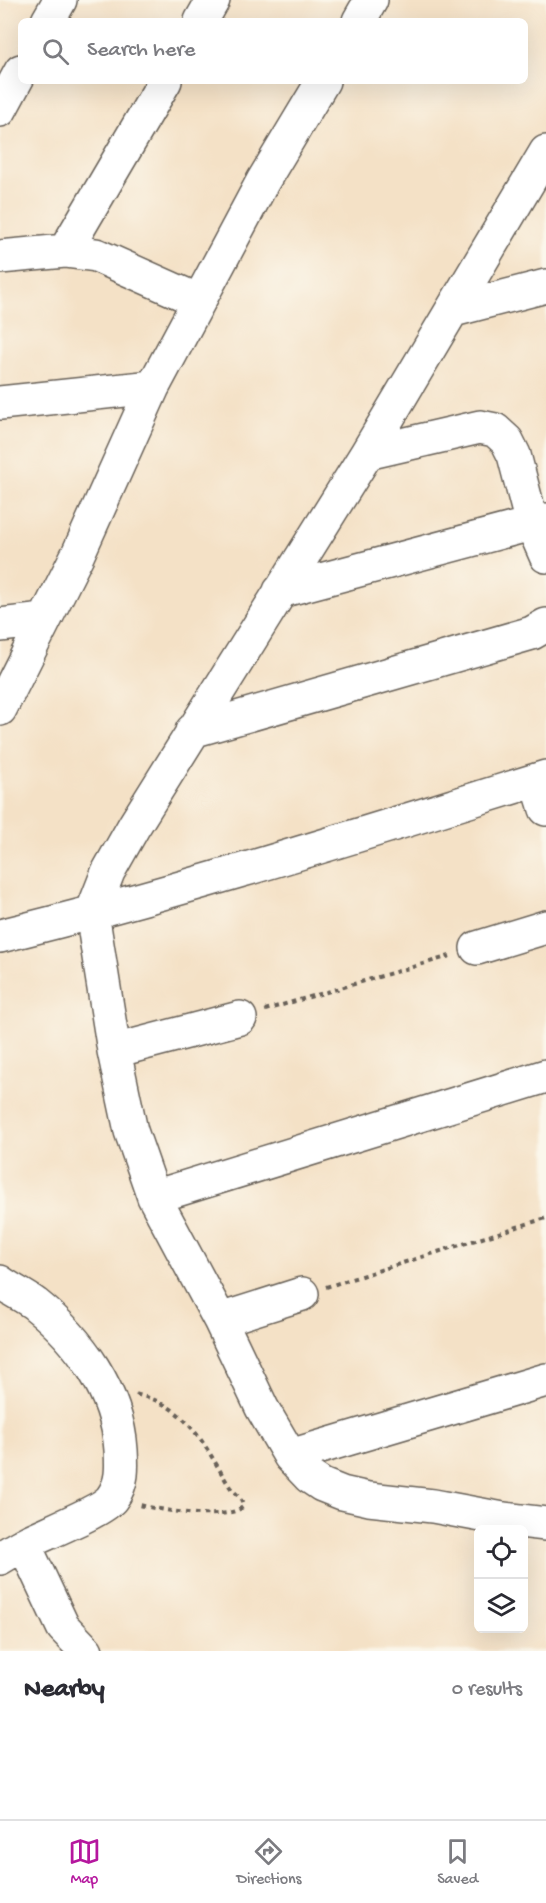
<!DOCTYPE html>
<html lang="en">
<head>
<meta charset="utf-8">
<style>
	body { margin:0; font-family:"Gochi Hand",sans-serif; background:#f7f7f7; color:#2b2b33 }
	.controls { position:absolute; right:18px; bottom:18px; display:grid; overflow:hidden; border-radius:9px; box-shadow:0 6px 24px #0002 }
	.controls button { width:54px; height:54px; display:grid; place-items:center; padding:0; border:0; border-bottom:2px solid #e1e1e2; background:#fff; color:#2b2b33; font:30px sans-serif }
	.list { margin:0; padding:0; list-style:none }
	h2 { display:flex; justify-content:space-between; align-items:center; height:78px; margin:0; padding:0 24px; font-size:26px }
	h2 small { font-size:20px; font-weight:400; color:#7c7c81 }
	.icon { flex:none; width:33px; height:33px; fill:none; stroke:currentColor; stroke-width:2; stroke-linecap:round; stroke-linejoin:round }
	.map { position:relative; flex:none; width:546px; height:1651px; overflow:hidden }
	.search { position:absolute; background:#fff; box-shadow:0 6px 24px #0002; left:18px; right:18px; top:18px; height:66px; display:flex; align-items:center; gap:15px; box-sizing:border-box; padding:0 21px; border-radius:9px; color:#7c7c81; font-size:22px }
	.sheet { height:168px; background:#fff }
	nav { display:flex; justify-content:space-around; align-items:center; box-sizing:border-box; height:84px; border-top:2px solid #e1e1e2; background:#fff; font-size:16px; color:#7c7c81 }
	nav a { display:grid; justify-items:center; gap:3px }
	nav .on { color:#b5179e }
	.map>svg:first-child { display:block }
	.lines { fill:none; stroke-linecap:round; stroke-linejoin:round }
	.minor-casing { stroke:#686158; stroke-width:36 }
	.path { stroke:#686158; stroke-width:4; stroke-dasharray:4.5 4.5; stroke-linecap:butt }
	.minor { stroke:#fff; stroke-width:33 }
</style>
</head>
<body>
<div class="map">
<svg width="546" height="1651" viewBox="0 0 546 1651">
	<rect width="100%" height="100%" fill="#fbf7ec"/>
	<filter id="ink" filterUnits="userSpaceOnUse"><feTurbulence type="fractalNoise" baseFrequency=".0167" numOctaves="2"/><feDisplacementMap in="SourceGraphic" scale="12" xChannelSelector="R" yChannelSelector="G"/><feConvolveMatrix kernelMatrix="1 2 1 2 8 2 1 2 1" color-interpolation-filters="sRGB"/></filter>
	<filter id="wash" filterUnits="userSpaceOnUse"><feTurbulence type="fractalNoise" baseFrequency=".008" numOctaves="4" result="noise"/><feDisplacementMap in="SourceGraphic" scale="24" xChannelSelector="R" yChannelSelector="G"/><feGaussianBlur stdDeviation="1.35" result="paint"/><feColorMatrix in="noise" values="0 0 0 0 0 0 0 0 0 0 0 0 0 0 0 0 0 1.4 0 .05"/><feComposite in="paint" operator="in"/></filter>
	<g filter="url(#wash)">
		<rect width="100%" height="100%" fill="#f4e1c6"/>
	</g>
	<g filter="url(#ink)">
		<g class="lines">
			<!-- minor casing -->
			<g class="minor-casing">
				<path id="minor" d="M48,21L60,0
					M201,21L213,0
					M359,21L371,0
					M0,110L21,71
					M546,152L367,453L134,826L108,872L92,913L114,1051L131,1131L154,1197L220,1320L262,1408L290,1456L310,1477L322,1485L342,1493L369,1499L433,1506L503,1519L546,1524
					M65,251L165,81
					M0,257L65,251L96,255L199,301
					M453,310L546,286
					M0,403L153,387
					M367,453L480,427L495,430L507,441L514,455L532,524L546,556
					M280,591L546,520
					M0,625L44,620
					M0,709L78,554L153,387L263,181L323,81
					M192,731L532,633L546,625
					M537,780L546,809
					M0,936C184,891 365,833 546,777
					M477,948L546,927
					M114,1051L240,1018
					M154,1197L546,1076
					M0,1282C11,1290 24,1296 35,1304C80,1340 117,1391 121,1450C122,1467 123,1483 112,1498C104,1510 44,1534 28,1542C18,1547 9,1553 0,1558
					M220,1320L302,1294
					M290,1456L546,1380
					M24,1544L63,1627L86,1651"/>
			</g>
			<!-- path -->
			<path class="path" d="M265,1010L450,956
				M326,1287L546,1218
				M136,1394C144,1397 152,1398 159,1402C193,1418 209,1453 228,1484C233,1493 242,1496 243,1507C223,1522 163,1510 139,1505"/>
			<!-- minor -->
			<use href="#minor" class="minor"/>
		</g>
	</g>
</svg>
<div class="controls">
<button><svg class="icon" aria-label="locate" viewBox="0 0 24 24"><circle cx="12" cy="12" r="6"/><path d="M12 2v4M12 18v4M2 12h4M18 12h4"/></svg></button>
<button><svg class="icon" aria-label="layers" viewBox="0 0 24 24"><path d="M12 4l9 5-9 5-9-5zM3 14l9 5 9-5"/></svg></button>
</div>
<div class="search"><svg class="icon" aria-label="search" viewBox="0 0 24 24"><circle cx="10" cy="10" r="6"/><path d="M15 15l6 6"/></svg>Search here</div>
</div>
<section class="sheet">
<h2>Nearby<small>0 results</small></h2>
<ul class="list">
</ul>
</section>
<nav>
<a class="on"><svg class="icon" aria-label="map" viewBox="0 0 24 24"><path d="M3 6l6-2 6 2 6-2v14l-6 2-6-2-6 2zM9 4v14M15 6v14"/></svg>Map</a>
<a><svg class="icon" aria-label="directions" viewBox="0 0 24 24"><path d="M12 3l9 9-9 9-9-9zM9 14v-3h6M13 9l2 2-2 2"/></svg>Directions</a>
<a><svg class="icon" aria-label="saved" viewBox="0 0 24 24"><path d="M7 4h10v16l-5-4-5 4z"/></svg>Saved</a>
</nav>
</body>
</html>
